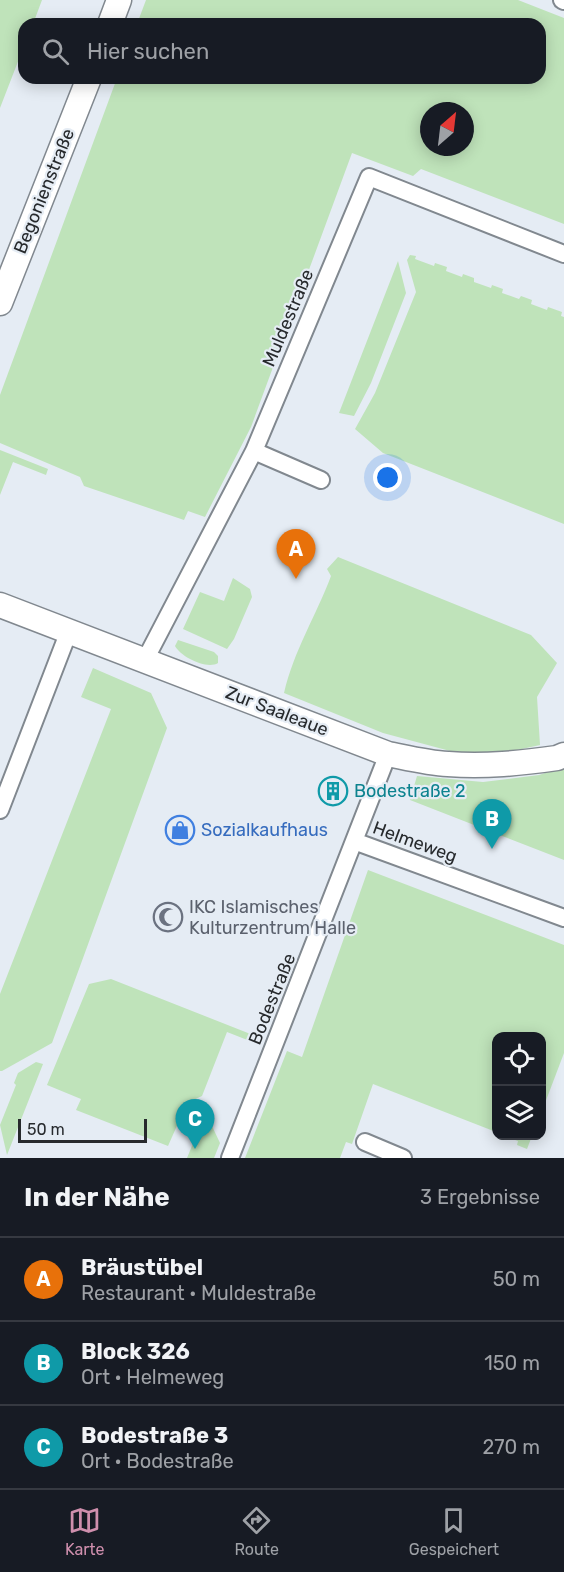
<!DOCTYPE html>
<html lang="de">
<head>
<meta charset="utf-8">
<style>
	body { margin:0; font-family:Rubik,sans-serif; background:#242831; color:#f1f3f6 }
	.controls { position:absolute; right:18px; bottom:18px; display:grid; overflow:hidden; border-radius:12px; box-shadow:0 3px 15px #0003 }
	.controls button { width:54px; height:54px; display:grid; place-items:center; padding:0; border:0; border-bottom:2px solid #363941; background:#171b24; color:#f1f3f6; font:30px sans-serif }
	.compass { position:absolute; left:420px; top:102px; width:54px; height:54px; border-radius:50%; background:#171b24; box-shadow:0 3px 15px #0003; rotate:28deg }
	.scale { position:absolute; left:18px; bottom:15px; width:129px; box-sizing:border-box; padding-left:6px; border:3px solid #272a2d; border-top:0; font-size:16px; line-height:21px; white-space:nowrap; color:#272a2d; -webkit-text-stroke:4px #e5ecf4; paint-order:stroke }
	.you { position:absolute; left:388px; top:478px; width:21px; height:21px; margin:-15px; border:4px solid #fff; border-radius:50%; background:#1a73e8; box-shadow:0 0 0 9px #1a73e833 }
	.badge { display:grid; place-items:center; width:39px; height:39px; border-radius:50%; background:#cf8fad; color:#fff; font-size:20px; font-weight:700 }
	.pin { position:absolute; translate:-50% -50px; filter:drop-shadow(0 2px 3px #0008) }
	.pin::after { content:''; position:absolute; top:32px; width:21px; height:18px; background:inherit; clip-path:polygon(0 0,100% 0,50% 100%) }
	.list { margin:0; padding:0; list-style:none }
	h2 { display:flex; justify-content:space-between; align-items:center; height:78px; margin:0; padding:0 24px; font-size:26px }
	h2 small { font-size:20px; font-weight:400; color:#9ea1a6 }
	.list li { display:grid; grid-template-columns:39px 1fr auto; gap:18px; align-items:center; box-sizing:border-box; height:84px; padding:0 24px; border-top:2px solid #363941 }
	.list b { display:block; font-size:22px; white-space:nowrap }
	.list p { margin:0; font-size:20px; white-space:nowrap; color:#9ea1a6 }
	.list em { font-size:20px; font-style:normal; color:#9ea1a6 }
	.icon { flex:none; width:33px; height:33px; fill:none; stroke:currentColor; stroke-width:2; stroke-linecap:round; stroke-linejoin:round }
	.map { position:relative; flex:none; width:564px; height:1158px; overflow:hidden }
	.search { position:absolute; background:#171b24; box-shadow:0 3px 15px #0003; left:18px; right:18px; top:18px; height:66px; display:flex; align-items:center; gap:15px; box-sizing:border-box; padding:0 21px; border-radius:18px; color:#9ea1a6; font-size:22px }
	.sheet { height:330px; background:#171b24 }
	nav { display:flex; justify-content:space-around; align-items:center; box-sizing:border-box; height:84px; border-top:2px solid #363941; background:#171b24; font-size:16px; color:#9ea1a6 }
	nav a { display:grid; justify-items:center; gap:3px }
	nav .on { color:#cf8fad }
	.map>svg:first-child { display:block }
	.green { fill:#bfe3ba; fill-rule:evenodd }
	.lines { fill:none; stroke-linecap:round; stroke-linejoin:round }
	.street-casing { stroke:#81888f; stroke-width:20 }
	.secondary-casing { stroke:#81888f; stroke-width:27 }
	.street { stroke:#fff; stroke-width:16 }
	.secondary { stroke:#fff; stroke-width:24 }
	.labels { text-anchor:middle; stroke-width:4.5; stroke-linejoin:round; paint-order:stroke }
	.street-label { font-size:18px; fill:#272a2d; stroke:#e5ecf4 }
	.culture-label { font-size:18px; fill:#0d838f; stroke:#e5ecf4; text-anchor:start }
	.shop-label { font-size:18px; fill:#366cbe; stroke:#e5ecf4; text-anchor:start }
	.worship-label { font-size:18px; fill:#5b616d; stroke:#e5ecf4; text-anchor:start }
</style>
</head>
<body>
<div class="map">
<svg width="564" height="1158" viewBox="0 0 564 1158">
	<rect width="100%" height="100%" fill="#e5ecf4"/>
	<!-- green -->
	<path class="green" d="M0,0H42L33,24H24V46L0,108Z
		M146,0H518L564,18V224L421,169L413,176L352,153L251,427L205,517L188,511L184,520L84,486L80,477L0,443V395L117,78H540V24H137ZM429,111H465V147H429Z
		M410,255L416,256L415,259L434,266L435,263L447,267L446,271L462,277L463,274L474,278V282L491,288L492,285L503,289L502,293L519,299L521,296L532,300L531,304L547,310L548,307L562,312L561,316L564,317V524L383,453L355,429L375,393L416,292L407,260Z
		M398,261L406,293L371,383L354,416L339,413Z
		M0,450L48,469L46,475L13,462L0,495Z
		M338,557L531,635L557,663L537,697L540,745L499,754L465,755L383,733L284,693C294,650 316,616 331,576L327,569Z
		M233,578L250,589L252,597L234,639L227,649L183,629L200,592L224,601Z
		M178,640L214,652L218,656V663C207,670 181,657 175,646Z
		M93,668L151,693L167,728L52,1043L2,1071H0V994L111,709L81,697Z
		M564,767V860L410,800L417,776L483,782L539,775Z
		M368,870L564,945V1053L542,1111V1036H496V1132L373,1084L352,1144L346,1142L340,1158H245L287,1051L302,1057Z
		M111,979L253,1035L255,1043L227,1032L202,1096L187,1103L168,1146L76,1110L81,1099L47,1085L89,984Z
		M36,1062L43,1064L7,1155L0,1125L16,1085L14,1083L18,1073Z
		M212,1126L220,1143L214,1158H187L196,1136Z
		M504,1136H532L527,1149L517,1145L518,1141Z"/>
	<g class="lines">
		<!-- street casing -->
		<g class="street-casing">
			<path id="street" d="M562,0L564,1
				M254,451L321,480
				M145,660L254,451L369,177L564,254
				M0,810L69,631
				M354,841L564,918
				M365,1142L403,1158
				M230,1158L388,754"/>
		</g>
		<!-- secondary casing -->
		<g class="secondary-casing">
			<path id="secondary" d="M110,24L119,0
				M0,303L89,78
				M0,605L388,754C408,758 428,763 448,764C485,767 521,763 557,758L564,755"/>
		</g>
		<!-- street -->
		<use href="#street" class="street"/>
		<!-- secondary -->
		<use href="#secondary" class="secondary"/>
	</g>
	<!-- icons -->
	<defs>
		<g id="building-ring" transform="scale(1.5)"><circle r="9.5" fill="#e5ecf4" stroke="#0f9aa8" stroke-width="1.5"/><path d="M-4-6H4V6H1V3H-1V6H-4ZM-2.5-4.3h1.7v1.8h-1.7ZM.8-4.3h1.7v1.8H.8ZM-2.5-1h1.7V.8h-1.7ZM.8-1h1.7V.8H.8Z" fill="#0f9aa8"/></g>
		<g id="shop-ring" transform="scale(1.5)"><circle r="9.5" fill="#e5ecf4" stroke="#3f7fe0" stroke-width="1.5"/><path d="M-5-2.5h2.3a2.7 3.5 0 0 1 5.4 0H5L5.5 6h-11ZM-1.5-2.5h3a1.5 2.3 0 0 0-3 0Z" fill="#3f7fe0"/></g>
		<g id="mosque-ring" transform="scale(1.5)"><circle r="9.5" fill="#e5ecf4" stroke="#6b7280" stroke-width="1.5"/><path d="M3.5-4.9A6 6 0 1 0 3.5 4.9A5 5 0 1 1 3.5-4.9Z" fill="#6b7280"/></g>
	</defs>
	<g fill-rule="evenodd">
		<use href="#building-ring" x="333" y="791"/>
		<use href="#shop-ring" x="180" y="830"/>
		<use href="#mosque-ring" x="168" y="917"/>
	</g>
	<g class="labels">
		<!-- street labels -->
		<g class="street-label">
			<text transform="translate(44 191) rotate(-68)" y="6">Begonienstraße</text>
			<text transform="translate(288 318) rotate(-67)" y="6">Muldestraße</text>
			<text transform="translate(277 711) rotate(21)" y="6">Zur Saaleaue</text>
			<text transform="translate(415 842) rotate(20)" y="6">Helmeweg</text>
			<text transform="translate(272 999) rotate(-68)" y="6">Bodestraße</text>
		</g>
		<!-- culture labels -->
		<g class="culture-label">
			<text x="354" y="797">Bodestraße 2</text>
		</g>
		<!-- shop labels -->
		<g class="shop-label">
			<text x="201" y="836">Sozialkaufhaus</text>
		</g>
		<!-- worship labels -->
		<g class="worship-label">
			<text x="189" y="913">IKC Islamisches<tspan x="189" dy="21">Kulturzentrum Halle</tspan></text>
		</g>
	</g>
</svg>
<div class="controls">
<button><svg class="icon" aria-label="locate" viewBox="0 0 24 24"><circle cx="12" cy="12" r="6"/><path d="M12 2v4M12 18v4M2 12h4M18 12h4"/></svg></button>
<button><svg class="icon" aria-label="layers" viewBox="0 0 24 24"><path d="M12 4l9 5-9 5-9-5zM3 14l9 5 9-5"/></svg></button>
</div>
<svg class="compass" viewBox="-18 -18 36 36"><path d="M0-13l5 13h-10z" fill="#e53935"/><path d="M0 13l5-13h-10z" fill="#9ea1a6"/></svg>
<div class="scale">50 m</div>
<div class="you"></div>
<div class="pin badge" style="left:296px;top:579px;background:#e8710a">A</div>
<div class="pin badge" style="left:492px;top:849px;background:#0f9aa8">B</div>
<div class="pin badge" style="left:195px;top:1149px;background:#0f9aa8">C</div>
<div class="search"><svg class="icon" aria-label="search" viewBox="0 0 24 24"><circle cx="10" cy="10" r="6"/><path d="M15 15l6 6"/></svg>Hier suchen</div>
</div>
<section class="sheet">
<h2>In der Nähe<small>3 Ergebnisse</small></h2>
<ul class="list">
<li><span class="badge" style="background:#e8710a">A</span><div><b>Bräustübel</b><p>Restaurant · Muldestraße</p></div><em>50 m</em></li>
<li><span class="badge" style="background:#0f9aa8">B</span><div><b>Block 326</b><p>Ort · Helmeweg</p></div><em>150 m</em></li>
<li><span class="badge" style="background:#0f9aa8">C</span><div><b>Bodestraße 3</b><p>Ort · Bodestraße</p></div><em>270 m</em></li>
</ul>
</section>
<nav>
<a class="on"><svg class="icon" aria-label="map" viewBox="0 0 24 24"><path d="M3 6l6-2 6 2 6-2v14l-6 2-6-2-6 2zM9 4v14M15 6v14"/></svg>Karte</a>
<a><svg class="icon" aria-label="directions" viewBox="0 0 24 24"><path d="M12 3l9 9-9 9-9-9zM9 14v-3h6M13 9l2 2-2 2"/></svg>Route</a>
<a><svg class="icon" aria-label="saved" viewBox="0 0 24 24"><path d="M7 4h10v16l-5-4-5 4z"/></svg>Gespeichert</a>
</nav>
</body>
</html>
